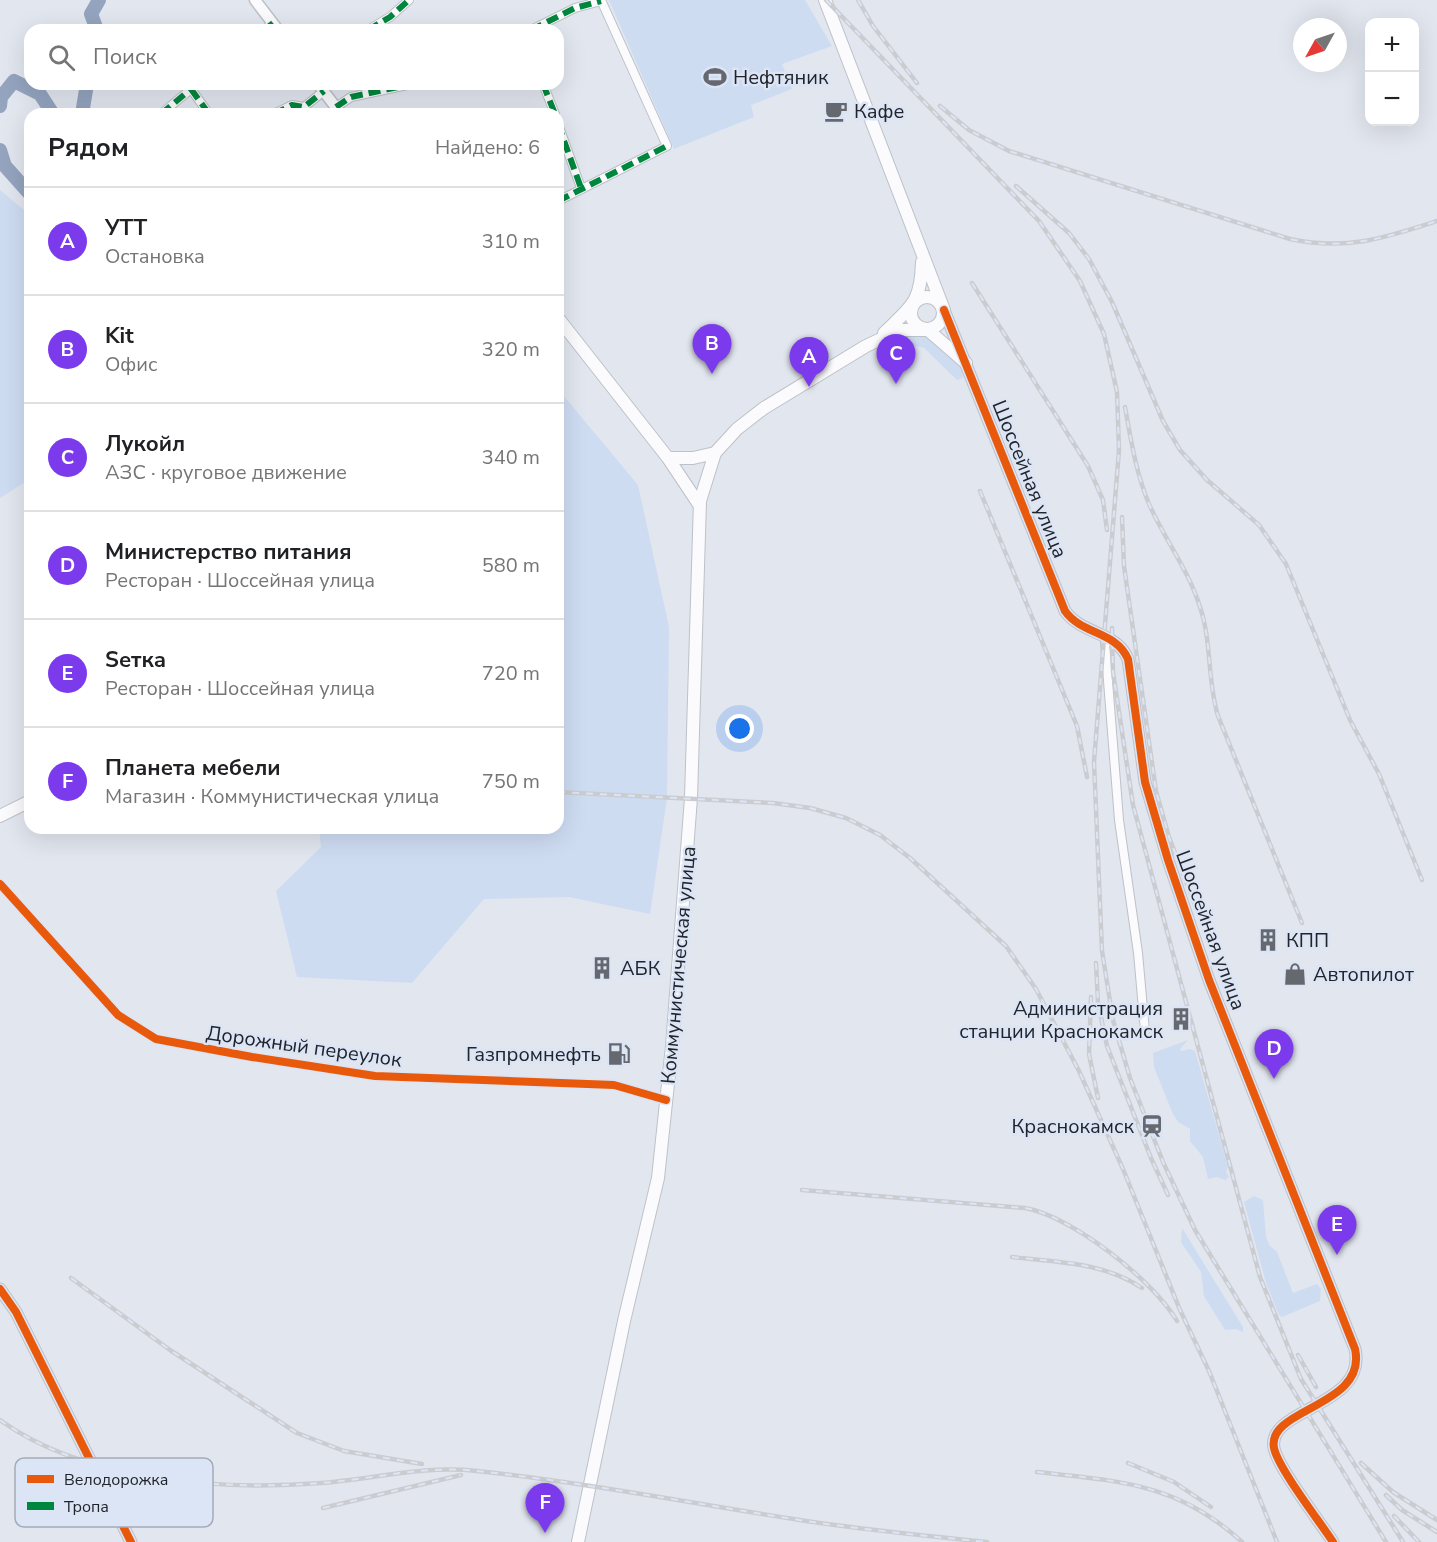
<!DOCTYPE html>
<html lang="ru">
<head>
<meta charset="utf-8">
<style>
	body { margin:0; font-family:"Nunito Sans",sans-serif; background:#f6f6f6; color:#202124 }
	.controls { position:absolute; right:18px; top:18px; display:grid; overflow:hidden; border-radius:12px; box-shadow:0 6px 24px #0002 }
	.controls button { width:54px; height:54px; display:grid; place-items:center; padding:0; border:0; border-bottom:2px solid #e0e0e0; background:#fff; color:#202124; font:30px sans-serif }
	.compass { position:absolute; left:1293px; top:18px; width:54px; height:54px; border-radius:50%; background:#fff; box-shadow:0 6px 24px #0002; rotate:230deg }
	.you { position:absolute; left:740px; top:729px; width:21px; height:21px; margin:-15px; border:4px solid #fff; border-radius:50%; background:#1a73e8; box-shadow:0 0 0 9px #1a73e833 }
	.badge { display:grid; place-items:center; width:39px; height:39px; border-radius:50%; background:#7c3aed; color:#fff; font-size:20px; font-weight:700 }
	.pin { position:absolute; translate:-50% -50px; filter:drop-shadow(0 2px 3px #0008) }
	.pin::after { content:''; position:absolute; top:32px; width:21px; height:18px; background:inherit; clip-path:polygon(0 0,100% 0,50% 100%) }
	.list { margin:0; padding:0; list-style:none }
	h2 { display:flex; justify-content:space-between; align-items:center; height:78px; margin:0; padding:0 24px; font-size:26px }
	h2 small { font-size:20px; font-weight:400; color:#757577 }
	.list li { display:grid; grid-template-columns:39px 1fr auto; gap:18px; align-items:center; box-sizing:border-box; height:108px; padding:0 24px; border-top:2px solid #e0e0e0 }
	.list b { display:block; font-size:22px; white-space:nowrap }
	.list p { margin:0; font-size:20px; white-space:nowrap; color:#757577 }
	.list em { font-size:20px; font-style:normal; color:#757577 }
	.icon { flex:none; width:33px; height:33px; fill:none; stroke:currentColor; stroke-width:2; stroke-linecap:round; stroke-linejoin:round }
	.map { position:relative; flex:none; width:1437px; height:1542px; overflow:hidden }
	.search { position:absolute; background:#fff; box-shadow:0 6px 24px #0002; left:24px; top:24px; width:540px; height:66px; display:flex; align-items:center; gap:15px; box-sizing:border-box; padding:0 21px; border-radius:18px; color:#757577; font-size:22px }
	.panel { position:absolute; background:#fff; box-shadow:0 6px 24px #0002; left:24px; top:108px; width:540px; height:726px; border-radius:18px }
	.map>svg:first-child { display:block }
	.green { fill:#cedcf2 }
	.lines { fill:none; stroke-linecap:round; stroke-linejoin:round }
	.river { stroke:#94a4bf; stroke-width:14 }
	.minor-casing { stroke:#bdc1c8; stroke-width:10 }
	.tertiary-casing { stroke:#bdc1c8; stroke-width:13 }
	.secondary-casing { stroke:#bdc1c8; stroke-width:14 }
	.minor { stroke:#fbfbfd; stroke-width:8 }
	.tertiary { stroke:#fbfbfd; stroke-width:10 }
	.secondary { stroke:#fbfbfd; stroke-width:12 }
	.rail-casing { stroke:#cbccd0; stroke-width:4.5 }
	.rail { stroke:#dce5f5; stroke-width:2; stroke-dasharray:7; stroke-linecap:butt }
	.quiet { stroke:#00873e; stroke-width:6; stroke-dasharray:12 6; stroke-linecap:butt }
	.cycleway-casing { stroke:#dce5f5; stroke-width:11 }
	.cycleway { stroke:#e8590c; stroke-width:8 }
	.labels { text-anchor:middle; stroke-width:5; stroke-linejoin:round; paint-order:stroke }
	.poi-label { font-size:20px; fill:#21242a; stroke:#dce5f5; text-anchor:start }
	.street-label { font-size:20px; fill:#21242a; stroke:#dce5f5 }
	.key { fill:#dce5f5; stroke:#a4abb8; stroke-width:1.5 }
	.key-label { font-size:16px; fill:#21242a }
</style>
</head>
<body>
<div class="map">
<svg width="1437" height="1542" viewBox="0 0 1437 1542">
	<rect width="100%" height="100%" fill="#e2e6ef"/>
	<!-- green -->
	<path class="green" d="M609,0H805L832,46L782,64L792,89L751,105L754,117L674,149Z
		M0,190L30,215V479L0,498Z
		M910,333H924L960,362L963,378L957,380L924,348L909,344L906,337Z
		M558,389L638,485L669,627L667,798L650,914L569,897L484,899L412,983L297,977L276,891L321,847L319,828H558Z
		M1188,1040L1180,1049L1182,1051L1190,1049L1195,1051L1228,1167L1226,1172L1229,1177L1225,1180L1217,1177L1208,1179L1203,1157L1190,1141V1129L1178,1122L1172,1112L1154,1067L1153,1053Z
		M1254,1196L1263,1200L1266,1237L1270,1246L1277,1252L1293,1293L1317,1284L1321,1289L1320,1301L1282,1317L1279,1315L1266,1283L1244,1202Z
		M1182,1228L1243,1327V1332L1236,1329L1225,1330L1204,1296L1201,1272L1181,1242Z"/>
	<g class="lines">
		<!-- river -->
		<path class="river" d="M97,30L91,14L99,0
			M0,106L1,97L14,81L40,94L53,114
			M82,114L87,84
			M0,150L5,166L30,194"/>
		<!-- minor casing -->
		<g class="minor-casing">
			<path id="minor" d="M264,30L273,23
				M368,30L390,17L409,0
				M531,30L575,8L601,1
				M543,84L555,114
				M191,89L209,114
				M336,107L351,97L412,84
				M161,114L197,84
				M274,114L292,105L304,107L324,91
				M558,124L581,188
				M558,201L667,146L601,0
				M1105,643L1119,820L1138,953L1145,1031
				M0,884L118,1015L156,1039L252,1057L375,1076L614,1085L666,1100"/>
		</g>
		<!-- tertiary casing -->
		<g class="tertiary-casing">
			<path id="tertiary" d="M255,0L278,30
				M318,84L341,114
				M944,310L1065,611C1082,635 1116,631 1128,659L1145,782L1168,860L1209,980L1355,1349C1368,1407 1266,1408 1274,1448C1278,1468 1320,1522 1333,1542
				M0,1289L16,1312L131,1542"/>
		</g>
		<!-- secondary casing -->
		<g class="secondary-casing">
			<path id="secondary" d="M825,0L944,310
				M911 313a16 16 0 1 1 32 0a16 16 0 1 1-32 0Z
				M558,318L668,458L700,506
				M884,333C912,306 921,302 922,262
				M668,458H693L715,453L737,429L764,408L866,346L900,330H928L966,363
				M0,816L30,801
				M578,1542L624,1321L658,1178L672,1046L691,798L700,501L715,453"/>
		</g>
		<!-- minor -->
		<use href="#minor" class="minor"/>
		<!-- tertiary -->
		<use href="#tertiary" class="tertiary"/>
		<!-- secondary -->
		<use href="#secondary" class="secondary"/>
		<!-- rail casing -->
		<g class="rail-casing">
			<path id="rail" d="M826,0L1039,221L1080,281L1104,334L1117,392L1119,450L1094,762L1102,951L1113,1020L1130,1078L1163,1162L1195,1230L1386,1542
				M858,0L873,26L917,83
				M940,106L969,130L1009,151L1290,239C1347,251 1384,238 1437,221
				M1016,186L1069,233L1089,259L1112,302L1163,421L1180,450L1207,480L1259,525L1286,564L1350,720L1379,774L1422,880
				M972,283L1088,466L1103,500L1107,530
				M1125,407C1131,440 1136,473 1149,504C1165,540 1188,569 1200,607C1212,642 1207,680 1218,716L1302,923
				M980,491L1077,726L1087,777
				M1122,517L1124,566L1156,791L1169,837L1195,905
				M1112,628L1113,672L1133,805L1260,1277L1301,1379L1403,1542
				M558,792L773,803L810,808L846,818L880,835L910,858L1006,946L1036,989L1079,1071L1123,1169L1180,1310L1209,1371L1277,1542
				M1096,963L1098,1003L1107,1046L1151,1158L1168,1195
				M1091,997L1089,1054L1098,1098
				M802,1190L1025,1208C1072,1216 1154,1281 1177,1321
				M1012,1257C1057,1262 1103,1262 1142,1288
				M71,1278L170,1350L297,1433L344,1451L422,1464
				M1298,1355L1316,1387
				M0,1420C84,1481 221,1491 321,1483C374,1479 424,1465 477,1471C588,1483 696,1504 806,1521C866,1530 927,1536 987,1542
				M1128,1463L1174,1482L1211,1507
				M1361,1463L1393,1492L1437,1520
				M1037,1472C1119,1481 1178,1483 1242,1542
				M1386,1495L1402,1510L1437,1532
				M323,1508L461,1475
				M1394,1516L1419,1542"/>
		</g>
		<!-- rail -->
		<use href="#rail" class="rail"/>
		<!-- quiet -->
		<path class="quiet" d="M264,30L273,23
			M368,30L390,17L409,0
			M531,30L575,8L601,1
			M543,84L555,114
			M191,89L209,114
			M336,107L351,97L412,84
			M161,114L197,84
			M274,114L292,105L304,107L324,91
			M558,124L581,188
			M558,201L667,146"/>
		<!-- cycleway casing -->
		<g class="cycleway-casing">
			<path id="cycleway" d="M944,310L1065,611C1082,635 1116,631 1128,659L1145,782L1168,860L1209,980L1355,1349C1368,1407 1266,1408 1274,1448C1278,1468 1320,1522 1333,1542
				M0,884L118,1015L156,1039L252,1057L375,1076L614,1085L666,1100
				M0,1289L16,1312L131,1542"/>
		</g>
		<!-- cycleway -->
		<use href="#cycleway" class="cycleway"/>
	</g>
	<!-- icons -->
	<defs>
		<g id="stadium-bare" transform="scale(1.8)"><path d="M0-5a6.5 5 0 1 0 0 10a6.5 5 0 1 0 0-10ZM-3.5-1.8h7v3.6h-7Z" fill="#65686f" stroke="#dce5f5" stroke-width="2.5" paint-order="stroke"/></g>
		<g id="cafe-bare" transform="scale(1.8)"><path d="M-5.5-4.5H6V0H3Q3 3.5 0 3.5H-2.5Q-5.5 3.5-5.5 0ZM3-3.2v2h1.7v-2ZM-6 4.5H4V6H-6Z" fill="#65686f" stroke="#dce5f5" stroke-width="2.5" paint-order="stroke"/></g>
		<g id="building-bare" transform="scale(1.8)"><path d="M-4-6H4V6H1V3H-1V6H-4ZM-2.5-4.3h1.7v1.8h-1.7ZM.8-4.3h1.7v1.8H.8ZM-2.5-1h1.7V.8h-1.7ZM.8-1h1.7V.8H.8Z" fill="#65686f" stroke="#dce5f5" stroke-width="2.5" paint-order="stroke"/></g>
		<g id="shop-bare" transform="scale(1.8)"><path d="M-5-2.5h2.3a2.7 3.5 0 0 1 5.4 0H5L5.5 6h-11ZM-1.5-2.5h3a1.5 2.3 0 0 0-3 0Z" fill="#65686f" stroke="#dce5f5" stroke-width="2.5" paint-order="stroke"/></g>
		<g id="fuel-bare" transform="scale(1.8)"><path d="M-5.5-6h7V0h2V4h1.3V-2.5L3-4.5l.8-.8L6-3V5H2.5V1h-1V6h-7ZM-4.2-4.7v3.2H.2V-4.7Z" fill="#65686f" stroke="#dce5f5" stroke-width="2.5" paint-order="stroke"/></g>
		<g id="station-bare" transform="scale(1.8)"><path d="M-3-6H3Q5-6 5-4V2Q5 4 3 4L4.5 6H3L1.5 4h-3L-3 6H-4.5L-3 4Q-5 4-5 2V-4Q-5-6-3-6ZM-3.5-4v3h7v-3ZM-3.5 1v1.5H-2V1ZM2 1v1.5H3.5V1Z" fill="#65686f" stroke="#dce5f5" stroke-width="2.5" paint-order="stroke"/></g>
	</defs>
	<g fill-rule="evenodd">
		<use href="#stadium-bare" x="715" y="77"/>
		<use href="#cafe-bare" x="836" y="111"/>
		<use href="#building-bare" x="1268" y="940"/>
		<use href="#building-bare" x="602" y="968"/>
		<use href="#shop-bare" x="1295" y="974"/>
		<use href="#building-bare" x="1181" y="1019"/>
		<use href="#fuel-bare" x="619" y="1054"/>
		<use href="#station-bare" x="1152" y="1126"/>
	</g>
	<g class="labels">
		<!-- poi labels -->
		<g class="poi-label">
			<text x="733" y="84">Нефтяник</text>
			<text x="854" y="118">Кафе</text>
			<text x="1286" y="947">КПП</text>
			<text x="620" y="975">АБК</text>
			<text x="1313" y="981">Автопилот</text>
			<text x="1163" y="1015" text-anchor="end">Администрация<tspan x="1163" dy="23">станции Краснокамск</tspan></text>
			<text x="601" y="1061" text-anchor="end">Газпромнефть</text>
			<text x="1134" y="1133" text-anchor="end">Краснокамск</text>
		</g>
		<!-- street labels -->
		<g class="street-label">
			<text transform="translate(1030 479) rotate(68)" y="7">Шоссейная улица</text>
			<text transform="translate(1211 930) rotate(70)" y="7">Шоссейная улица</text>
			<text transform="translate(678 965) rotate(-85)" y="7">Коммунистическая улица</text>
			<text transform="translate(304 1046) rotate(8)" y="7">Дорожный переулок</text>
		</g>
	</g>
	<!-- legend -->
	<rect x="15" y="1458" width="198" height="69" rx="9" class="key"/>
	<rect x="27" y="1475" width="27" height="8" fill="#e8590c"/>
	<rect x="27" y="1502" width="27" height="8" fill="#00873e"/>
	<g class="key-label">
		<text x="64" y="1485">Велодорожка</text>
		<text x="64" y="1512">Тропа</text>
	</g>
</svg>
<div class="controls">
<button>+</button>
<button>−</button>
</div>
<svg class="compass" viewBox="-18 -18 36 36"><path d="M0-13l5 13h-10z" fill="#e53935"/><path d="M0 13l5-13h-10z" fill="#757577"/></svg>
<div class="you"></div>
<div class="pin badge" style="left:809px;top:387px">A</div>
<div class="pin badge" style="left:712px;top:374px">B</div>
<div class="pin badge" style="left:896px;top:384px">C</div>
<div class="pin badge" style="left:1274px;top:1079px">D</div>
<div class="pin badge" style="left:1337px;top:1255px">E</div>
<div class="pin badge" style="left:545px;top:1533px">F</div>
<div class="search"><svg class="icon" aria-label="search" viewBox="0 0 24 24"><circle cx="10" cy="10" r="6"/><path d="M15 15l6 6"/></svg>Поиск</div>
<section class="panel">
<h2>Рядом<small>Найдено: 6</small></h2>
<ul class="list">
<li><span class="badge">A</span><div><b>УТТ</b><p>Остановка</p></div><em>310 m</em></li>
<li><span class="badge">B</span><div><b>Kit</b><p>Офис</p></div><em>320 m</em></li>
<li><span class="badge">C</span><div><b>Лукойл</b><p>АЗС · круговое движение</p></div><em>340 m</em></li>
<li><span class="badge">D</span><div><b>Министерство питания</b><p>Ресторан · Шоссейная улица</p></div><em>580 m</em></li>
<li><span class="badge">E</span><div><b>Sетка</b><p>Ресторан · Шоссейная улица</p></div><em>720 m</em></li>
<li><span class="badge">F</span><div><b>Планета мебели</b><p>Магазин · Коммунистическая улица</p></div><em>750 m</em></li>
</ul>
</section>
</div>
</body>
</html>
